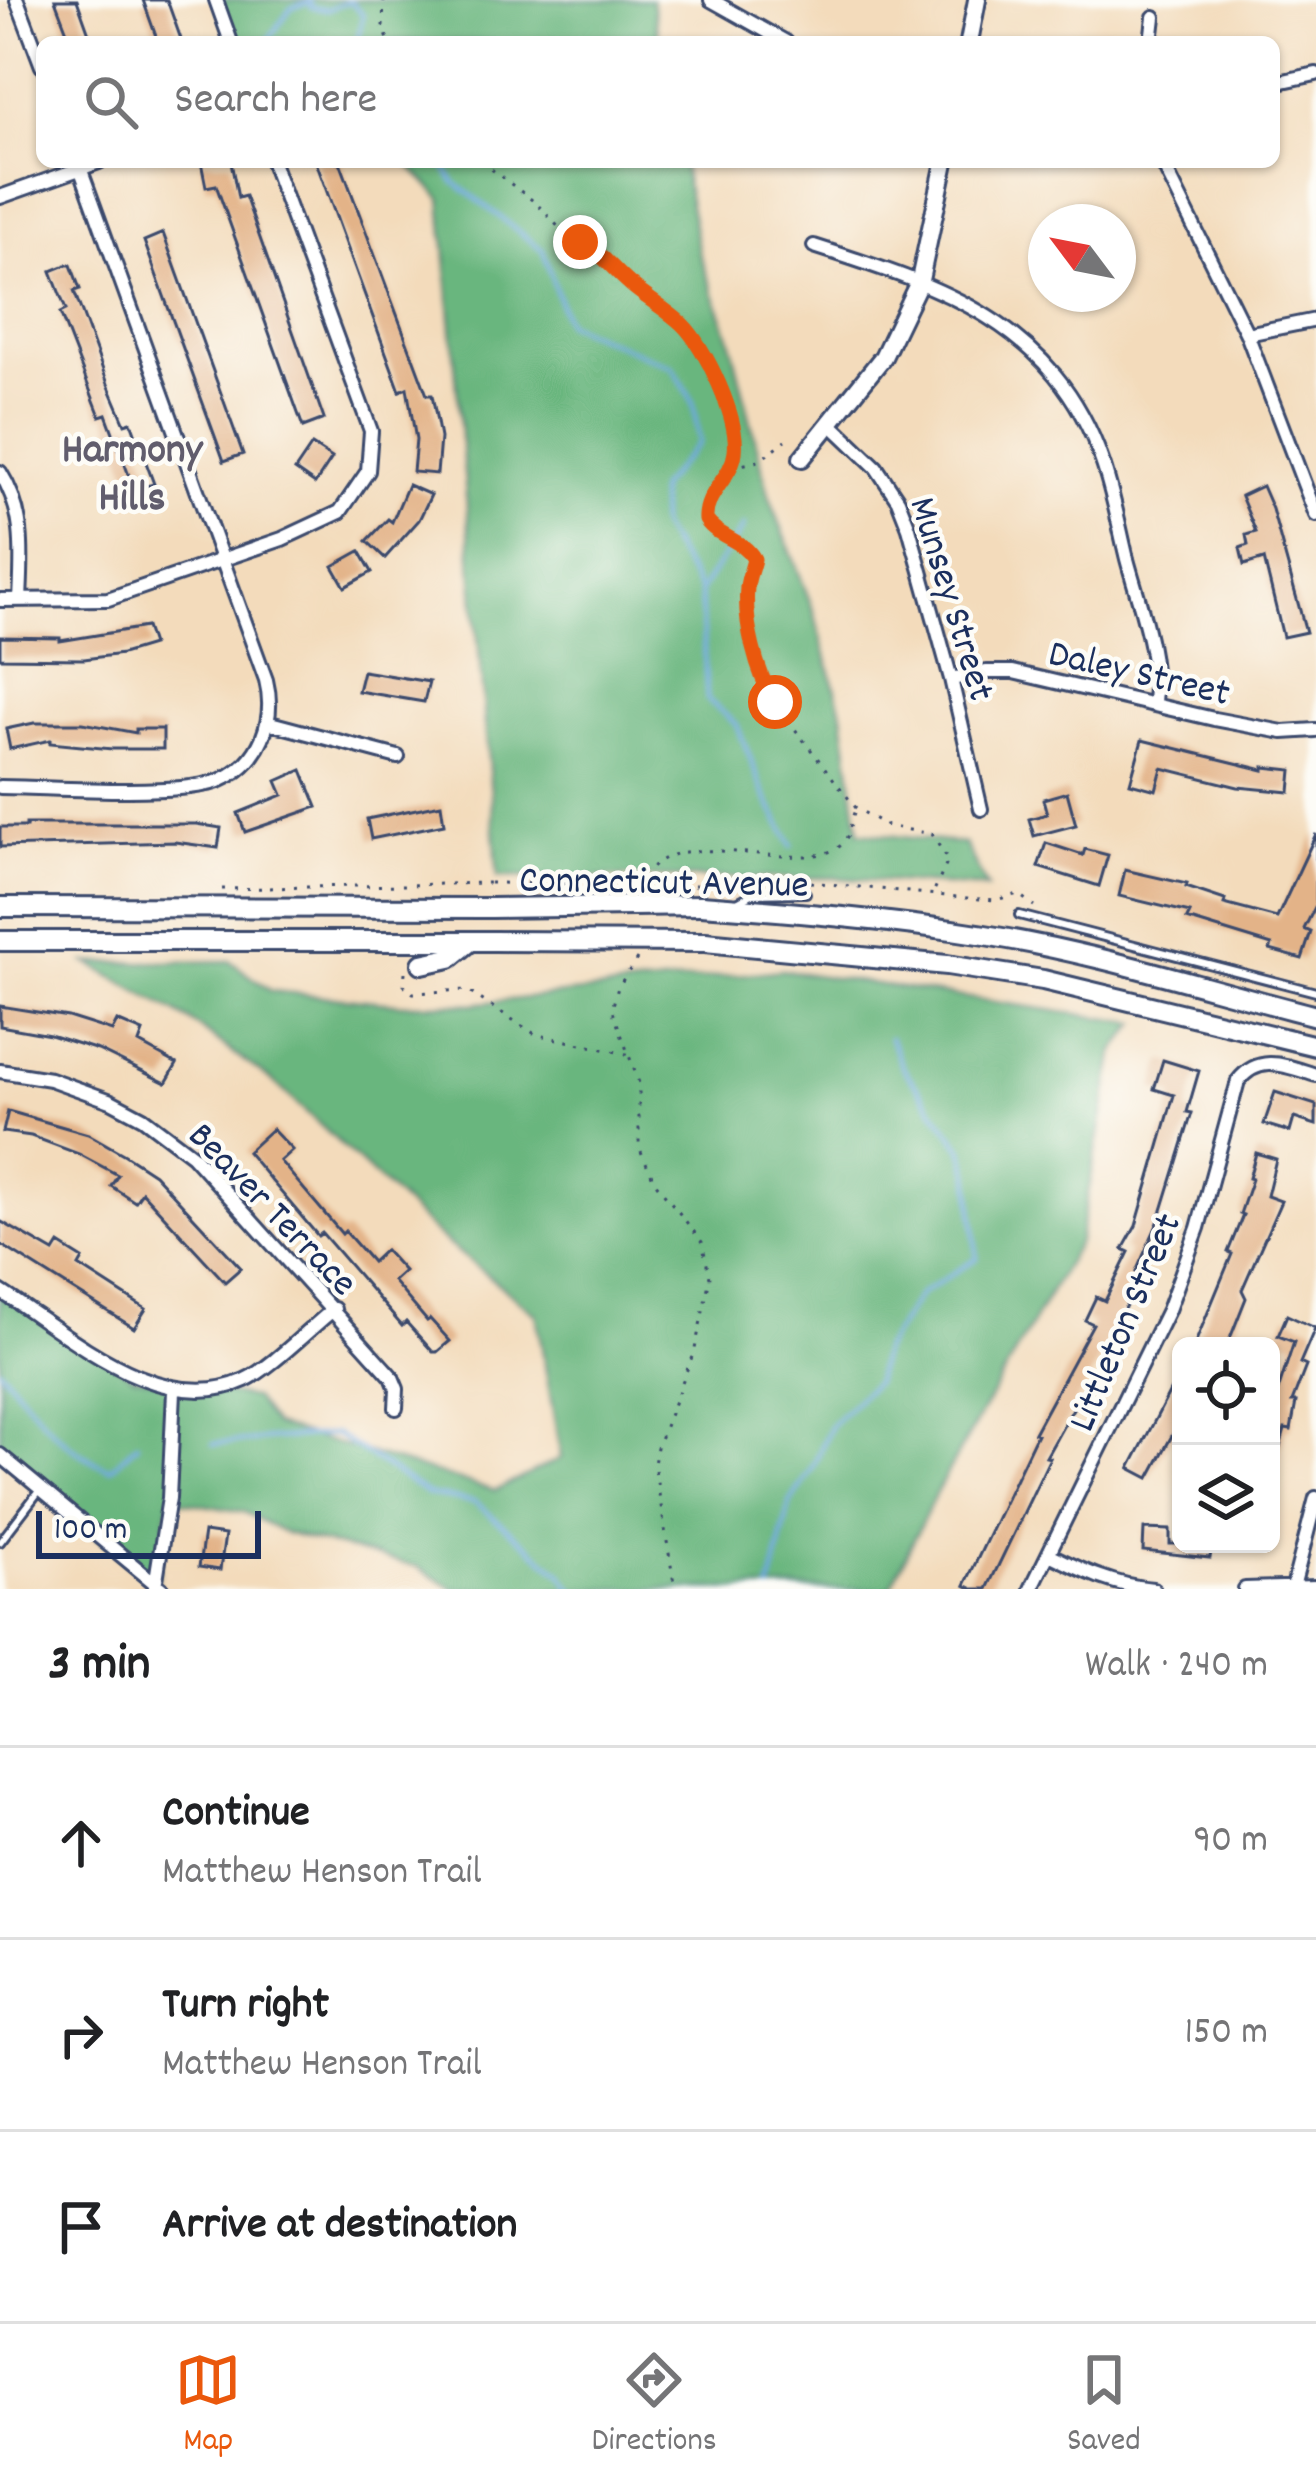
<!DOCTYPE html>
<html lang="en">
<head>
<meta charset="utf-8">
<style>
	body { margin:0; font-family:Dekko,sans-serif; background:#f6f6f6; color:#202124 }
	.controls { position:absolute; right:36px; bottom:36px; display:grid; overflow:hidden; border-radius:18px; box-shadow:0 3px 9px #0004 }
	.controls button { width:108px; height:108px; display:grid; place-items:center; padding:0; border:0; border-bottom:3px solid #e0e0e0; background:#fff; color:#202124; font:60px sans-serif }
	.compass { position:absolute; left:1028px; top:204px; width:108px; height:108px; border-radius:50%; background:#fff; box-shadow:0 3px 9px #0004; rotate:302deg }
	.scale { position:absolute; left:36px; bottom:30px; width:225px; box-sizing:border-box; padding-left:12px; border:6px solid #1b2f5e; border-top:0; font-size:33px; line-height:42px; white-space:nowrap; color:#1b2f5e; -webkit-text-stroke:9px #fdfcf7; paint-order:stroke }
	.stop { position:absolute; width:36px; height:36px; margin:-27px; border:9px solid #ea580c; border-radius:50%; background:#fff }
	.stop.end { background:#ea580c; border-color:#fff; box-shadow:0 3px 12px #0008 }
	.list { margin:0; padding:0; list-style:none }
	h2 { display:flex; justify-content:space-between; align-items:center; height:156px; margin:0; padding:0 48px; font-size:51px }
	h2 small { font-size:39px; font-weight:400; color:#757577 }
	.list li { display:grid; grid-template-columns:78px 1fr auto; gap:36px; align-items:center; box-sizing:border-box; height:192px; padding:0 48px; border-top:3px solid #e0e0e0 }
	.list b { display:block; font-size:45px; white-space:nowrap }
	.list p { margin:0; font-size:39px; white-space:nowrap; color:#757577 }
	.list em { font-size:39px; font-style:normal; color:#757577 }
	.icon { flex:none; width:66px; height:66px; fill:none; stroke:currentColor; stroke-width:2; stroke-linecap:round; stroke-linejoin:round }
	.map { position:relative; flex:none; width:1316px; height:1589px; overflow:hidden }
	.search { position:absolute; background:#fff; box-shadow:0 3px 9px #0004; left:36px; right:36px; top:36px; height:132px; display:flex; align-items:center; gap:30px; box-sizing:border-box; padding:0 42px; border-radius:18px; color:#757577; font-size:45px }
	.sheet { height:732px; background:#fff }
	nav { display:flex; justify-content:space-around; align-items:center; box-sizing:border-box; height:168px; border-top:3px solid #e0e0e0; background:#fff; font-size:33px; color:#757577 }
	nav a { display:grid; justify-items:center; gap:6px }
	nav .on { color:#ea580c }
	.map>svg:first-child { display:block }
	.forest { fill:#69b67e; stroke:#42726e; stroke-width:3 }
	.lines { fill:none; stroke-linecap:round; stroke-linejoin:round }
	.stream { stroke:#6da8de; stroke-width:4.5 }
	.building { fill:#e3b388 }
	.lane-casing { stroke:#3b496c; stroke-width:12 }
	.street-casing { stroke:#3b496c; stroke-width:18 }
	.secondary-casing { stroke:#3b496c; stroke-width:22 }
	.primary-casing { stroke:#3b496c; stroke-width:24 }
	.path { stroke:#3b496c; stroke-width:3; stroke-dasharray:3 9; stroke-linecap:butt }
	.lane { stroke:#fff; stroke-width:6 }
	.street { stroke:#fff; stroke-width:12 }
	.secondary { stroke:#fff; stroke-width:16 }
	.primary { stroke:#fff; stroke-width:18 }
	.primary-bridge-casing { stroke:#3b496c; stroke-width:24; stroke-linecap:butt }
	.path-bridge { stroke:#3b496c; stroke-width:3; stroke-dasharray:3 9; stroke-linecap:butt }
	.primary-bridge { stroke:#fff; stroke-width:18 }
	.route { stroke:#ea580c; stroke-width:15 }
	.labels { text-anchor:middle; stroke-width:9; stroke-linejoin:round; paint-order:stroke }
	.street-label { font-size:39px; fill:#1b2f5e; stroke:#fdfcf7 }
	.neighbourhood-label { font-size:42px; font-weight:bold; fill:#615d6d; stroke:#fdfcf7 }
</style>
</head>
<body>
<div class="map">
<svg width="1316" height="1589" viewBox="0 0 1316 1589">
	<rect width="100%" height="100%" fill="#fdfcf7"/>
	<filter id="ink" filterUnits="userSpaceOnUse"><feTurbulence type="fractalNoise" baseFrequency=".00833" numOctaves="2"/><feDisplacementMap in="SourceGraphic" scale="24" xChannelSelector="R" yChannelSelector="G"/><feConvolveMatrix kernelMatrix="1 2 1 2 8 2 1 2 1" color-interpolation-filters="sRGB"/></filter>
	<filter id="wash" filterUnits="userSpaceOnUse"><feTurbulence type="fractalNoise" baseFrequency=".004" numOctaves="4" result="noise"/><feDisplacementMap in="SourceGraphic" scale="48" xChannelSelector="R" yChannelSelector="G"/><feGaussianBlur stdDeviation="2.7" result="paint"/><feColorMatrix in="noise" values="0 0 0 0 0 0 0 0 0 0 0 0 0 0 0 0 0 1.4 0 .05"/><feComposite in="paint" operator="in"/></filter>
	<g filter="url(#wash)">
		<rect width="100%" height="100%" fill="#f3dbbb"/>
		<!-- forest -->
		<path class="forest" d="M216,0H652L659,42H231Z
			M406,162H682L699,253L730,338L769,495L814,612L843,715L859,832L965,844L987,888L837,878L498,877L441,198Z
			M230,961L271,991L405,1004H472L782,970L1137,1023L1115,1051L1079,1241L936,1493L890,1589H455L417,1567L285,1533L244,1512L170,1499L156,1585L0,1455V1291L133,1376L254,1398L274,1425L495,1491L561,1458L536,1314L442,1239L275,1083L189,1020L88,963Z"/>
		<g class="lines">
			<!-- stream -->
			<path class="stream" d="M309,0L311,7L327,10L350,1L363,14L357,42
				M268,40L291,8L310,2
				M442,162L454,182L543,250L566,323L673,367L693,402L699,442L659,488L660,526L700,591L707,699L737,725L764,793L792,846
				M700,591L744,526
				M0,1369C33,1409 60,1449 110,1469L137,1444
				M213,1444L335,1434L429,1495L475,1502L561,1573L573,1589
				M770,1589L790,1503L812,1469L831,1425L875,1382L882,1351L919,1295L977,1258L970,1174L962,1148L903,1068L890,1038"/>
		</g>
		<g id="blocks">
			<!-- building -->
			<path class="building" d="M55,0H77L92,42H71Z
				M143,0H167L182,42H158Z
				M201,162H231L238,198L245,196L324,419L303,427L216,185L206,187Z
				M316,162H340L427,395H432L440,438L437,474L413,472L416,440L407,388L400,391Z
				M163,233L243,454L224,461L144,241Z
				M66,265H71L80,289L74,291L108,384L125,424L131,422L154,484L134,489L106,414L100,416L60,313L66,310L51,271Z
				M312,445L332,458L315,484L295,470Z
				M408,485L431,495L419,520L385,558L367,541L388,519L392,522Z
				M1262,486L1272,509L1306,632L1283,637L1264,559L1244,565L1240,548L1248,545L1246,535L1256,532L1241,496Z
				M360,551L372,572L345,587L333,566Z
				M146,627L152,645L122,654L84,659L0,658V637L60,638V641Z
				M363,671L429,682L424,702L358,691Z
				M34,723H83L136,733V729H163V749H112L50,743V740L10,749L6,729Z
				M1142,740L1264,770V767L1292,770L1290,792L1238,787L1162,768L1156,790L1130,783Z
				M302,770L317,807L245,832L238,813L283,795L277,781Z
				M1067,792L1076,825L1034,836L1029,819L1047,814L1043,799Z
				M441,804L444,824L371,839L367,819Z
				M26,824H196L221,828L218,848L175,842L0,847V827H26Z
				M1316,834V905L1304,929L1311,932L1302,959L1270,950L1272,945L1187,919L1190,913L1119,896L1125,870L1187,884L1186,887L1225,900L1224,904L1277,918Z
				M1046,843L1083,855L1085,849L1108,855L1099,886L1038,867Z
				M0,1006L68,1017L112,1031L117,1021L143,1032L139,1043L177,1064L166,1083L98,1050L50,1035L0,1026Z
				M1163,1060L1199,1071L1187,1112L1192,1113L1159,1220L1136,1272L1141,1274L1094,1371L1046,1457L1050,1458L987,1589H973L965,1585L1037,1434L1034,1433L1093,1324L1085,1320L1096,1297L1105,1301L1129,1252L1123,1249L1136,1226L1174,1095L1154,1089Z
				M1275,1092L1316,1105V1125L1294,1118L1290,1132L1264,1124Z
				M8,1111L88,1134L125,1155L154,1174L241,1268L225,1282L142,1192L135,1202L111,1186L118,1175L79,1154L31,1136L3,1132Z
				M272,1129L292,1150L280,1161L342,1234L345,1231L372,1262L385,1250L404,1271L393,1281L427,1321L430,1319L450,1341L437,1352H433L406,1322L402,1326L322,1233L318,1236L247,1152Z
				M1256,1153L1276,1159L1267,1196L1281,1201L1242,1290L1246,1298L1227,1346H1194L1232,1254L1228,1252L1243,1215L1240,1214L1252,1179L1249,1178Z
				M0,1221L54,1252L59,1244L83,1259L79,1266L146,1309L134,1328L0,1244Z
				M1287,1315L1315,1328L1300,1363L1306,1366L1292,1402H1296L1291,1430L1285,1429L1275,1466H1271V1412L1294,1342L1278,1336Z
				M1181,1370V1419L1149,1478L1130,1468Z
				M1144,1529L1170,1530V1544H1212L1210,1558L1143,1551Z
				M204,1532L225,1535L220,1570L199,1567Z"/>
		</g>
	</g>
	<g filter="url(#ink)">
		<use href="#blocks" fill-opacity="0" stroke="#3b496c" stroke-width="3"/>
		<g class="lines">
			<!-- lane casing -->
			<g class="lane-casing">
				<path id="lane" d="M739,901L752,894L806,893
					M1019,915L1316,992
					M0,1542L39,1491"/>
			</g>
			<!-- street casing -->
			<g class="street-casing">
				<path id="street" d="M17,0L42,66
					M216,0L231,42
					M711,0L786,42
					M1151,42L1154,17
					M1274,83L1316,74
					M1162,162L1247,334L1316,515
					M0,197L99,162
					M814,246C939,286 1055,323 1102,461C1113,492 1119,526 1127,559C1139,604 1159,655 1154,702
					M1247,334L1316,320
					M832,425L876,467L898,500L909,528L951,679L981,809
					M0,472C26,513 22,554 20,600
					M0,600L108,599L282,539L340,512L368,471L371,431L272,162
					M951,679L987,672H1013L1214,719L1283,732L1316,730
					M270,723L398,757
					M0,787C49,787 182,797 221,780C261,762 276,720 266,680L78,162
					M0,1071L50,1079L111,1101L143,1118L192,1155L392,1377L397,1389L396,1408
					M0,1291C68,1334 161,1419 245,1380C270,1369 310,1328 334,1309
					M0,1455L162,1589
					M1049,1554C1083,1571 1115,1586 1153,1589
					M155,1586L169,1498L174,1391
					M1293,1587L1316,1498
					M1031,1589L1168,1310L1198,1228L1238,1081C1260,1053 1286,1066 1316,1075
					M1245,1589L1316,1587"/>
			</g>
			<!-- secondary casing -->
			<g class="secondary-casing">
				<path id="secondary" d="M969,42L977,0
					M802,458L883,357L920,280L945,162"/>
			</g>
			<!-- primary casing -->
			<g class="primary-casing">
				<path id="primary" d="M701,905C795,912 891,920 985,935C1097,953 1206,988 1316,1016
					M0,907L491,908
					M0,941H494
					M705,942L947,965L1043,980L1316,1046
					M422,964L450,958L471,941"/>
			</g>
			<!-- path -->
			<path class="path" d="M384,0L383,26L389,42
				M482,162L536,203L566,235L602,256L625,280L685,327L701,349L724,402L735,440V456L709,501L706,520L714,530L752,553L748,610L767,689L774,702L856,808L887,826L932,834L948,861L933,893
				M732,467L759,461L786,440
				M810,882L967,898L996,900L1018,894L1034,906
				M700,885H747
				M222,889L490,883
				M644,890C652,814 790,877 837,848C852,839 849,821 856,808
				M637,959L618,987L612,1009L639,1083V1147L655,1182L702,1242L710,1278L695,1349L657,1447L654,1464L675,1589
				M405,972L404,985L413,993L466,990L535,1034L631,1055"/>
			<!-- lane -->
			<use href="#lane" class="lane"/>
			<!-- street -->
			<use href="#street" class="street"/>
			<!-- secondary -->
			<use href="#secondary" class="secondary"/>
			<!-- primary -->
			<use href="#primary" class="primary"/>
			<!-- primary-bridge casing -->
			<g class="primary-bridge-casing">
				<path id="primary-bridge" d="M491,908L701,905
					M494,941L705,942"/>
			</g>
			<!-- path-bridge -->
			<path class="path-bridge" d="M490,883L700,885"/>
			<!-- primary-bridge -->
			<use href="#primary-bridge" class="primary-bridge"/>
		</g>
	</g>
	<g class="lines" filter="url(#ink)">
		<!-- route -->
		<path class="route" d="M580,242C602,252 612,269 630,284C646,298 666,309 682,324C706,347 739,419 735,452C732,478 704,493 706,520C718,538 743,539 754,559C752,569 748,577 747,587C744,622 756,673 775,702"/>
	</g>
	<g class="labels">
		<!-- street labels -->
		<g class="street-label">
			<text transform="translate(955 598) rotate(73)" y="14">Munsey Street</text>
			<text transform="translate(1140 670) rotate(13)" y="14">Daley Street</text>
			<text transform="translate(664 879) rotate(1)" y="14">Connecticut Avenue</text>
			<text transform="translate(275 1207) rotate(46)" y="14">Beaver Terrace</text>
			<text transform="translate(1122 1321) rotate(-67)" y="14">Littleton Street</text>
		</g>
		<!-- neighbourhood labels -->
		<g class="neighbourhood-label">
			<text x="132" y="461">Harmony<tspan x="132" dy="48">Hills</tspan></text>
		</g>
	</g>
</svg>
<div class="controls">
<button><svg class="icon" aria-label="locate" viewBox="0 0 24 24"><circle cx="12" cy="12" r="6"/><path d="M12 2v4M12 18v4M2 12h4M18 12h4"/></svg></button>
<button><svg class="icon" aria-label="layers" viewBox="0 0 24 24"><path d="M12 4l9 5-9 5-9-5zM3 14l9 5 9-5"/></svg></button>
</div>
<svg class="compass" viewBox="-18 -18 36 36"><path d="M0-13l5 13h-10z" fill="#e53935"/><path d="M0 13l5-13h-10z" fill="#757577"/></svg>
<div class="scale">100 m</div>
<div class="stop" style="left:775px;top:702px"></div>
<div class="stop end" style="left:580px;top:242px"></div>
<div class="search"><svg class="icon" aria-label="search" viewBox="0 0 24 24"><circle cx="10" cy="10" r="6"/><path d="M15 15l6 6"/></svg>Search here</div>
</div>
<section class="sheet">
<h2>3 min<small>Walk · 240 m</small></h2>
<ul class="list">
<li><svg class="icon" aria-label="ahead" viewBox="0 0 24 24"><path d="M12 20V5M6 11l6-6 6 6"/></svg><div><b>Continue</b><p>Matthew Henson Trail</p></div><em>90 m</em></li>
<li><svg class="icon" aria-label="right" viewBox="0 0 24 24"><path d="M7 20v-9h11M14 6l5 5-5 5"/></svg><div><b>Turn right</b><p>Matthew Henson Trail</p></div><em>150 m</em></li>
<li><svg class="icon" aria-label="arrive" viewBox="0 0 24 24"><path d="M6 21V4h12l-3 4 3 4H6"/></svg><div><b>Arrive at destination</b></div></li>
</ul>
</section>
<nav>
<a class="on"><svg class="icon" aria-label="map" viewBox="0 0 24 24"><path d="M3 6l6-2 6 2 6-2v14l-6 2-6-2-6 2zM9 4v14M15 6v14"/></svg>Map</a>
<a><svg class="icon" aria-label="directions" viewBox="0 0 24 24"><path d="M12 3l9 9-9 9-9-9zM9 14v-3h6M13 9l2 2-2 2"/></svg>Directions</a>
<a><svg class="icon" aria-label="saved" viewBox="0 0 24 24"><path d="M7 4h10v16l-5-4-5 4z"/></svg>Saved</a>
</nav>
</body>
</html>
